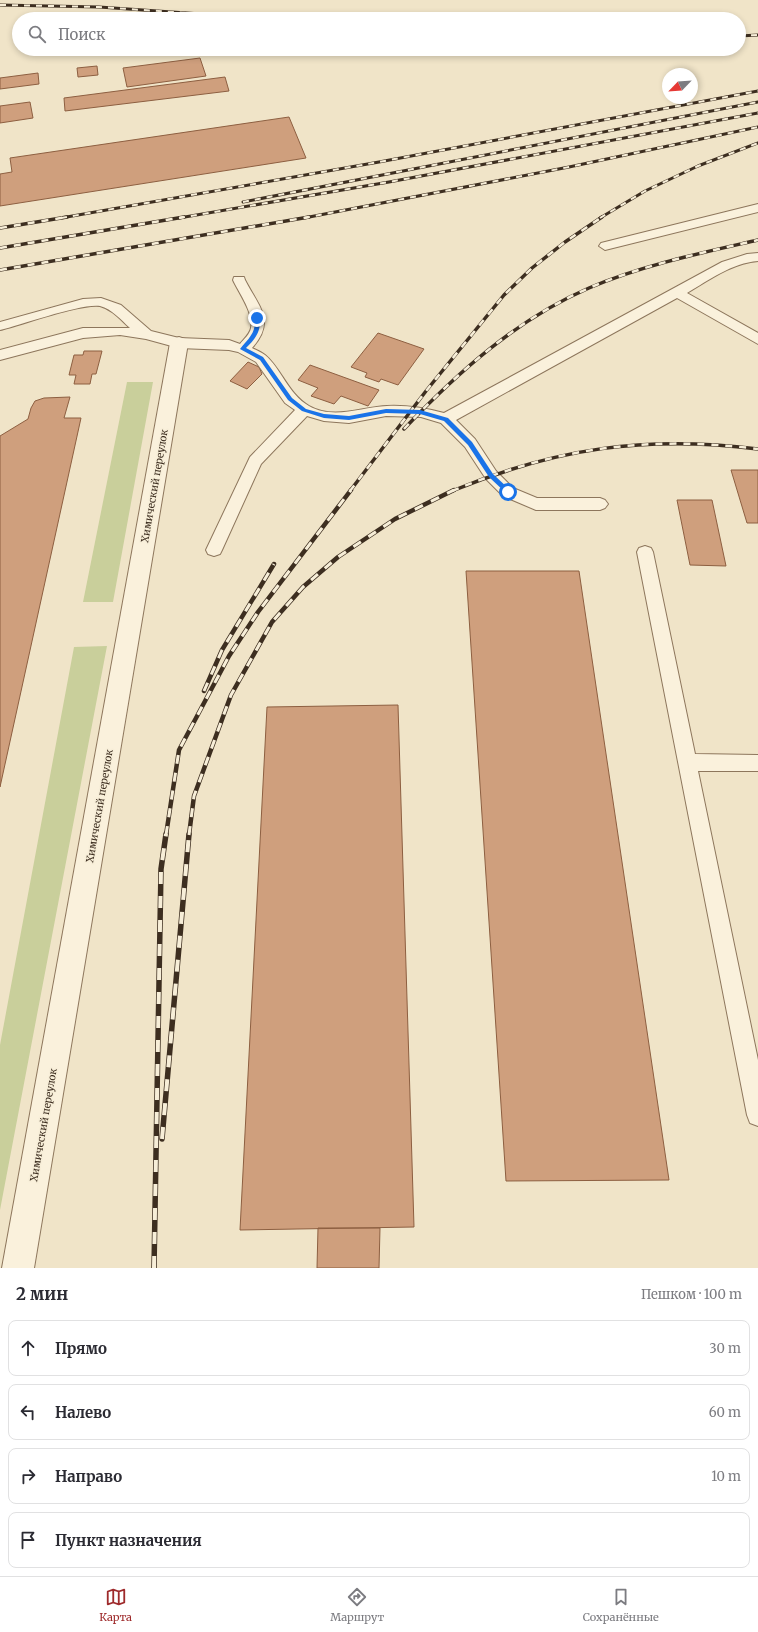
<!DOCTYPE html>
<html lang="ru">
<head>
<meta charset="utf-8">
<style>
	body { margin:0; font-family:Merriweather,serif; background:#f7f7f7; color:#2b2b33 }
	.compass { position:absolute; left:662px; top:68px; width:36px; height:36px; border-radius:50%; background:#fff; box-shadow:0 2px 6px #0003; rotate:245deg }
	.stop { position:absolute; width:12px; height:12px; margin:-9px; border:3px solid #1a73e8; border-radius:50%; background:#fff }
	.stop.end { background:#1a73e8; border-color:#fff; box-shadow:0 1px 4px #0008 }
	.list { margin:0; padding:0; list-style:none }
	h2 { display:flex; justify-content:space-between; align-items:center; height:52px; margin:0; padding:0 16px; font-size:17px }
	h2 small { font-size:13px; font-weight:400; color:#7c7c81 }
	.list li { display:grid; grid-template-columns:26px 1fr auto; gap:12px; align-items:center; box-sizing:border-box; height:56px; margin:0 8px 8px; padding:0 8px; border:1px solid #e1e1e2; border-radius:8px }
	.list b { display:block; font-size:15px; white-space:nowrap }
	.list em { font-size:13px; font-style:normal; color:#7c7c81 }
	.icon { flex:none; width:22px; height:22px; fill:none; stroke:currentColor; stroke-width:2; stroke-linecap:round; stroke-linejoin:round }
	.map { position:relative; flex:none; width:758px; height:1268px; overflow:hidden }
	.search { position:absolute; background:#fff; box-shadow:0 2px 6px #0003; left:12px; right:12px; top:12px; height:44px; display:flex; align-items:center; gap:10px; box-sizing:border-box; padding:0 14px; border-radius:22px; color:#7c7c81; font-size:15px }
	.sheet { height:308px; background:#fff }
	nav { display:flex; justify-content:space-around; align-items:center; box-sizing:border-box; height:56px; border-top:1px solid #e1e1e2; background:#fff; font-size:11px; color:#7c7c81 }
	nav a { display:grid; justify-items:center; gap:2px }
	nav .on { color:#9e2a2b }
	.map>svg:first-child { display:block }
	.green { fill:#c9cf9b }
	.building { fill:#cf9f7d; stroke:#8d5f41 }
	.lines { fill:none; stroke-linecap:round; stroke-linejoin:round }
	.service-casing { stroke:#8d765c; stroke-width:2 }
	.minor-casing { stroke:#8d765c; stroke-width:2 }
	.service { fill:#faf1dc; fill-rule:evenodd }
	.minor { fill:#faf1dc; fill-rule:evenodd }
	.rail-far3-casing { stroke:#3d2e20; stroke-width:3 }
	.rail-far2-casing { stroke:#3d2e20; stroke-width:3.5 }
	.rail-far1-casing { stroke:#3d2e20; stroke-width:4.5 }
	.rail-casing { stroke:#3d2e20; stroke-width:5.5 }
	.rail-far3 { stroke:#f7eed8; stroke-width:2; stroke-dasharray:6; stroke-linecap:butt }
	.rail-far2 { stroke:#f7eed8; stroke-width:2.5; stroke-dasharray:7; stroke-linecap:butt }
	.rail-far1 { stroke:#f7eed8; stroke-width:3; stroke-dasharray:9; stroke-linecap:butt }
	.rail { stroke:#f7eed8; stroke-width:4; stroke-dasharray:12; stroke-linecap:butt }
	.route { fill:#1a73e8 }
	.labels { text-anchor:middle; stroke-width:3; stroke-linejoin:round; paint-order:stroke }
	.street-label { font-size:10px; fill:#3d2e20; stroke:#f7eed8 }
</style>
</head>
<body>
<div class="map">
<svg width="758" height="1268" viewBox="0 0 758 1268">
	<rect width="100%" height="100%" fill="#f0e4c8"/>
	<!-- green -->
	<path class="green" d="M127,382H153L113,602H83Z
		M107,646L0,1210V1045L74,647Z"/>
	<!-- building -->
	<path class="building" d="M200,58L206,76L127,87L123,68Z
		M97,66L98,75L78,77L77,68Z
		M38,73L39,84L0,89V78Z
		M225,77L229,91L65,111L64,98Z
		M30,102L33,118L0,123V106Z
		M289,117L306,158L0,206V174L12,172L10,158Z
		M378,333L424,349L398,385L381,379L379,382L365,377L367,373L351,367Z
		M84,351H102L96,374H92L90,384H74L76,375H69L74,355H83Z
		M248,362L259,367L262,374L247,389L230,381Z
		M310,365L379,390L368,406L341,396L334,404L311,396L318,388L298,380Z
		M70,397L64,418H81L0,787V436L28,419L31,408L35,401L44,398Z
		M731,470H758V523H747Z
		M677,500H712L726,566L690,565Z
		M466,571H579L669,1180L506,1181Z
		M398,705L414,1227L240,1230L267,707Z
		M318,1228H380L379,1268H317Z"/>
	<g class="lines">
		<!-- service casing -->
		<g class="service-casing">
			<path id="service" d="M758,204V212L605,250L599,246L601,243Z
				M758,253V261C732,263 709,280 687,293L758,333V344L677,298L456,420L475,439L496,471L513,488L537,498H600L605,500L608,504L605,508L600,510H536L503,496L486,479L465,447L441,423L421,417L386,416L349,423L324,421L307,416L261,464L222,550L220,554L214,556L208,554L206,550L250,457L295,410L285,403L256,362L238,352L229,350L179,348L146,339L120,335L83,338L0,360V350L83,328H130C121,320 112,309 100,306C82,303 21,325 0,330V322L83,299L101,298L121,305L151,331L179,338L229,340L240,344C244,339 250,334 251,328C254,313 239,293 233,280L234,277H244L245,280C259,307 276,321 252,348C256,350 261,352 265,355C281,368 288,394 309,406C334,420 361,407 387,406C407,405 425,408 444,413L722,262L747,254Z
				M645,546L651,548L653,552L695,754L758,755V771H698L758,1060V1126L750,1123L747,1115L637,552L639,548Z"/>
		</g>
		<!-- minor casing -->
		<g class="minor-casing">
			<path id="minor" d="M179,337L185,339L188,343L34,1268H2L170,343L173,339Z"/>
		</g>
		<!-- service -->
		<use href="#service" class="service"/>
		<!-- minor -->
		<use href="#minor" class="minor"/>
		<!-- rail-far3 casing -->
		<g class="rail-far3-casing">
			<path id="rail-far3" d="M0,5L99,7L276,19
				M739,36L758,35
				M243,202L758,102
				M61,218L379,162L758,91
				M179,218L389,182L758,113
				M304,218L569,167L758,127
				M600,218L645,191L698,166L758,143"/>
		</g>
		<!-- rail-far2 casing -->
		<g class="rail-far2-casing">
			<path id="rail-far2" d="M0,228L67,217
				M0,248L184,217
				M0,270L309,217
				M404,429C457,373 517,319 589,288C643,265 701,253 758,240
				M350,491L426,391L504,295L532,268L565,242L602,217
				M452,491C556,448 646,435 758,449"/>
		</g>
		<!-- rail-far1 casing -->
		<g class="rail-far1-casing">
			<path id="rail-far1" d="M204,691L222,650L274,564
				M166,835L179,750L229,656L258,612L351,490
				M189,835L194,796L231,695L272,622L303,587L338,557L395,519L454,490"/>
		</g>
		<!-- rail casing -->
		<g class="rail-casing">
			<path id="rail" d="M162,1139L189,834
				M154,1268L161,869L166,834"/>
		</g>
		<!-- rail-far3 -->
		<use href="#rail-far3" class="rail-far3"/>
		<!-- rail-far2 -->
		<use href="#rail-far2" class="rail-far2"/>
		<!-- rail-far1 -->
		<use href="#rail-far1" class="rail-far1"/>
		<!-- rail -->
		<use href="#rail" class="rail"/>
	</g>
	<!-- route -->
	<path class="route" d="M257,317L260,318C261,332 255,339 246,348L263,357L292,398L306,409L324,414L349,416L386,409L420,410L448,418L472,442L493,474L510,490V493H506L489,477L468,445L444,421L420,414L386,413L349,420L324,418L302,411L288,400L260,360L240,349C249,338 256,333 255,318Z"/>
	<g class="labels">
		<!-- street labels -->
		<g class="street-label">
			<text transform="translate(154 486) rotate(-80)" y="4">Химический переулок</text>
			<text transform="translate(99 806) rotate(-80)" y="4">Химический переулок</text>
			<text transform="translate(43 1125) rotate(-80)" y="4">Химический переулок</text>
		</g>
	</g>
</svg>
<svg class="compass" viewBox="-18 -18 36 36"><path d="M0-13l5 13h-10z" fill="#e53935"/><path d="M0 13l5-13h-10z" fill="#7c7c81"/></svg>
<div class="stop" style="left:508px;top:492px"></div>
<div class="stop end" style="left:257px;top:318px"></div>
<div class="search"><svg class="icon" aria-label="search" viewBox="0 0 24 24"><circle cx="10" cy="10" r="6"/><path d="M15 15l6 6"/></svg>Поиск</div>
</div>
<section class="sheet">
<h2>2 мин<small>Пешком · 100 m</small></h2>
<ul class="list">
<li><svg class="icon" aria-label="ahead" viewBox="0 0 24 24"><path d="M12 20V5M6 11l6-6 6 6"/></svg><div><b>Прямо</b></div><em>30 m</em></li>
<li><svg class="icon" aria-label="left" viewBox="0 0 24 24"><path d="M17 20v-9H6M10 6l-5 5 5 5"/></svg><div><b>Налево</b></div><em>60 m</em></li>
<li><svg class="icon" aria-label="right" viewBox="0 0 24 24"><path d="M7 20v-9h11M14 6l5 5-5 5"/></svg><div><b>Направо</b></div><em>10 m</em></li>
<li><svg class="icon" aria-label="arrive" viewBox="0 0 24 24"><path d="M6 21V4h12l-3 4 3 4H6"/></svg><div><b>Пункт назначения</b></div></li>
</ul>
</section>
<nav>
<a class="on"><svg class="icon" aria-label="map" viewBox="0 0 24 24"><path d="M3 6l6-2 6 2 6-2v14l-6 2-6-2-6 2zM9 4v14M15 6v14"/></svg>Карта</a>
<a><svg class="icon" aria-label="directions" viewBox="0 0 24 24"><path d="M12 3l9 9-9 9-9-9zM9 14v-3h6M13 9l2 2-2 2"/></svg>Маршрут</a>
<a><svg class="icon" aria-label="saved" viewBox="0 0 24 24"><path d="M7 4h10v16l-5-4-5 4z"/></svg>Сохранённые</a>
</nav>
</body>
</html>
